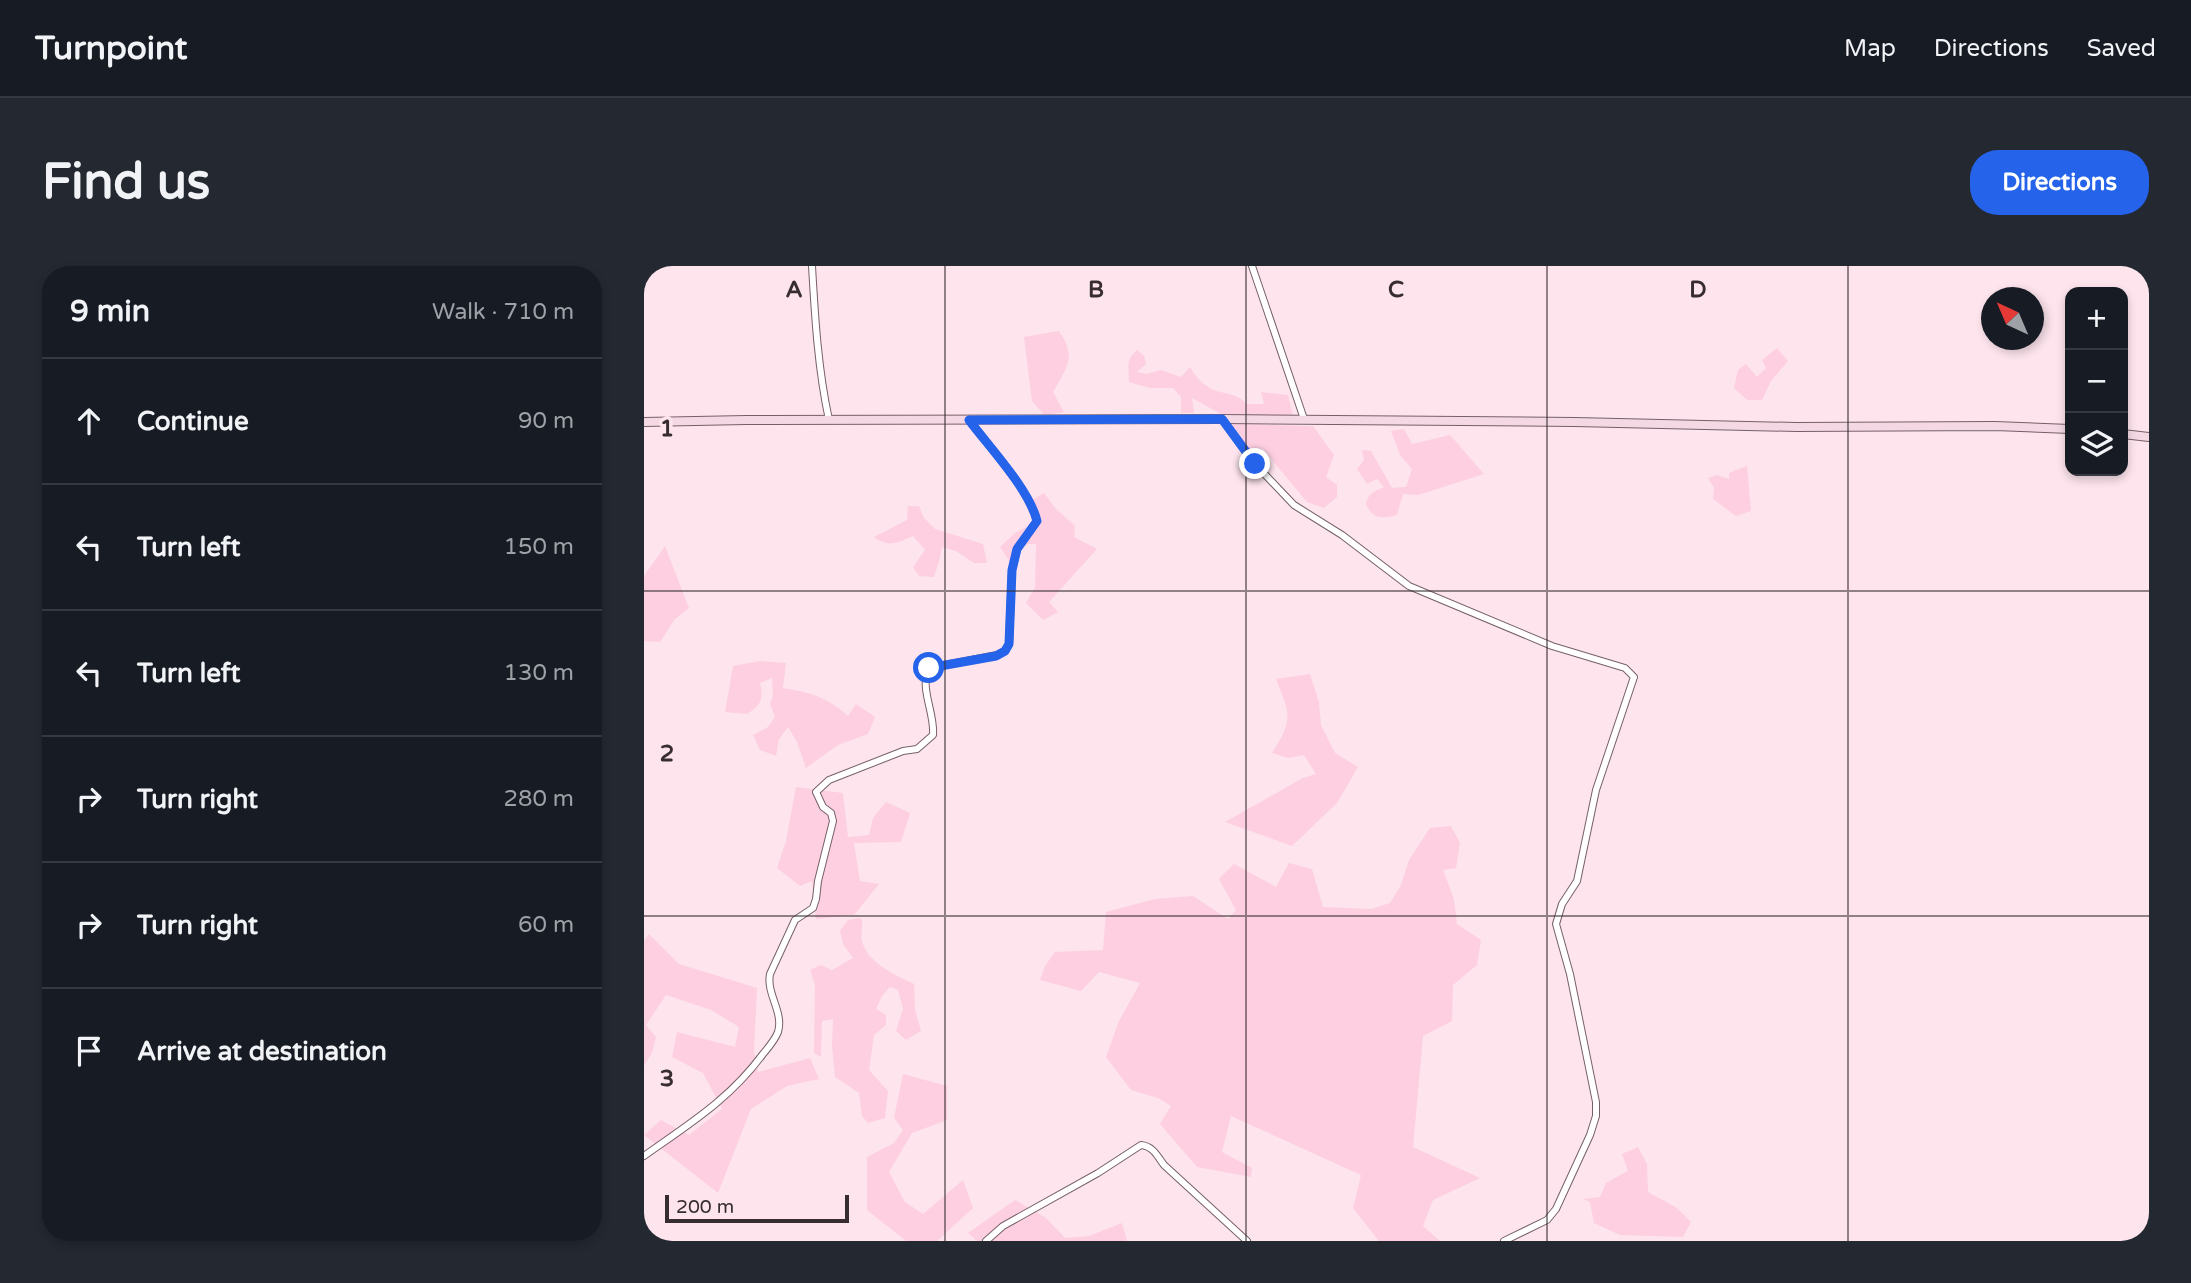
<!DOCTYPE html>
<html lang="en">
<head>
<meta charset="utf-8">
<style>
	body { margin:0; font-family:"Varela Round",sans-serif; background:#242831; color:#f1f3f6 }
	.controls { position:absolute; right:21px; top:21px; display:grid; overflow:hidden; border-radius:14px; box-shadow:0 4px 10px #0003 }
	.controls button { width:63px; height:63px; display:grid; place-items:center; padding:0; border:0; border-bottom:2px solid #363941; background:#171b24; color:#f1f3f6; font:35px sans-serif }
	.compass { position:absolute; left:1337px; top:21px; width:63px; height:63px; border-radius:50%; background:#171b24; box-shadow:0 4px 10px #0003; rotate:316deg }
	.scale { position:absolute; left:21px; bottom:18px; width:184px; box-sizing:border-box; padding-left:7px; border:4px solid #372d31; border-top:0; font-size:19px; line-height:24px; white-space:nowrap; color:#372d31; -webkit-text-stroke:5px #fde4ed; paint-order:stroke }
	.stop { position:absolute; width:21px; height:21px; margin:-16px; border:5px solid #2563eb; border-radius:50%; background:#fff }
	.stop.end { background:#2563eb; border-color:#fff; box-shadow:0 2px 7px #0008 }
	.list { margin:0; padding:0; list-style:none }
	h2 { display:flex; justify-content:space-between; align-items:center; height:91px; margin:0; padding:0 28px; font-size:30px }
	h2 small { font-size:23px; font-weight:400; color:#9ea1a6 }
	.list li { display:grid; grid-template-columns:46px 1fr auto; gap:21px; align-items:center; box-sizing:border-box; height:126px; padding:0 28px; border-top:2px solid #363941 }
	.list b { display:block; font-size:26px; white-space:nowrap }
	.list em { font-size:23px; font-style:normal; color:#9ea1a6 }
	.icon { flex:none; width:38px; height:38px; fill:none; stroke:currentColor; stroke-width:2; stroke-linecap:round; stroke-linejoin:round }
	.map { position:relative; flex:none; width:1505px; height:975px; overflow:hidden; border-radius:28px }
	header { display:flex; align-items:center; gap:42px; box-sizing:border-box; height:98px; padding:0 35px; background:#171b24; border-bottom:2px solid #363941 }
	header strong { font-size:33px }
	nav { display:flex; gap:38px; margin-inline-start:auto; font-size:24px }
	.intro { display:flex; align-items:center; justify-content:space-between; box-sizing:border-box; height:168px; padding:0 42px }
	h1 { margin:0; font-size:49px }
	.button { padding:18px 32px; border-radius:28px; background:#2563eb; color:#fff; font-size:24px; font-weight:700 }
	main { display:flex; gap:42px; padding:0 42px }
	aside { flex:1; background:#171b24; border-radius:28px; box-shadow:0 4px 10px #0003 }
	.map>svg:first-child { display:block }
	.green { fill:#fdcfe1 }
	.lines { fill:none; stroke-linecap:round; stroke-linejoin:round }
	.street-casing { stroke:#766068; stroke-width:8 }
	.secondary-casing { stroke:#766068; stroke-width:10 }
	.street { stroke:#fff; stroke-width:6 }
	.secondary { stroke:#f4d9e5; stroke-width:8 }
	.route { stroke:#2563eb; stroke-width:9 }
	.grid { fill:none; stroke:#372d31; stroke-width:2; stroke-opacity:0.55 }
	.grid-label { font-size:23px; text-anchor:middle; font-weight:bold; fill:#372d31; stroke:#fde4ed; stroke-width:7; stroke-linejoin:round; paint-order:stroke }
</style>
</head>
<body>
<header>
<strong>Turnpoint</strong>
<nav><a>Map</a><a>Directions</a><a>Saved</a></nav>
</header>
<div class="intro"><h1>Find us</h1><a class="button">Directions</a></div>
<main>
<aside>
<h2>9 min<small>Walk · 710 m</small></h2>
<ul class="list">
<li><svg class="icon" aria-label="ahead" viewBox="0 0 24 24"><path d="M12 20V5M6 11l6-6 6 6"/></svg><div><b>Continue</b></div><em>90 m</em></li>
<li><svg class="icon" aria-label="left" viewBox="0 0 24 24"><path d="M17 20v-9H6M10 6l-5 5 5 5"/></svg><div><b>Turn left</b></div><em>150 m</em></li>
<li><svg class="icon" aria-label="left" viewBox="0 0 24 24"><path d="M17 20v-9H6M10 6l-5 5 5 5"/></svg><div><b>Turn left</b></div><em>130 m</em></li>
<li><svg class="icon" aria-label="right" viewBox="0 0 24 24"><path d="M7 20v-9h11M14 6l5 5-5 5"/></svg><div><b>Turn right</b></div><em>280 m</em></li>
<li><svg class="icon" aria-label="right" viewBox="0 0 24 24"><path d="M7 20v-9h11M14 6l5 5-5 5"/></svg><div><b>Turn right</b></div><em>60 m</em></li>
<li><svg class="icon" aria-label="arrive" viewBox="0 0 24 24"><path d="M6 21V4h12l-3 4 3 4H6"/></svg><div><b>Arrive at destination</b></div></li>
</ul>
</aside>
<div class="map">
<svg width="1505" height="975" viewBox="0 0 1505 975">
	<rect width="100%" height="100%" fill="#fde4ed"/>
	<!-- green -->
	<path class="green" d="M415,65C433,91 423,101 409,126L420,146L400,149L388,135L380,71Z
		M1133,82L1144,95L1127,115L1118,134H1103L1090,122L1094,104L1102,98L1113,111L1122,102L1118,94Z
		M493,84L500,90L502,98L493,106L503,108L517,104L537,111L546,101C551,110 557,117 566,122C578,129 594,126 602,138H620L617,126L644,129L649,150L598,153L577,148L548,132L550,147H537V131L529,122H506L485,116C485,101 481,94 493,84Z
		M589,158L669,160L690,189L682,211L693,219V231L680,242L663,236L619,183L603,184L588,170Z
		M760,163L768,178L806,169L840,208L774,229L759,228L753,249C739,253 728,253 722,238C724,227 731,225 740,221L733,213L723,218L713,203L720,194L718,184L727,185L748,222L762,221L768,203L756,189L747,165Z
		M1103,200L1107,245L1092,250L1069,233L1070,222L1064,212L1073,209L1085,213V207Z
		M400,227L411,242L431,260L430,271L453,283L405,336L414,346L399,354L382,337L391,321L392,278H383L366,296L356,281L371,267L390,257L381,238Z
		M264,240H275L280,252L291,263L339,278L343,297H330L312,285L298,281L296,292L290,311L275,310L269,301L281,284L269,270C253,277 245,282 230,271L263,254Z
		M21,280L45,342L31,353L16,376L0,375V310Z
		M116,395L142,397L139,422C167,427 182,430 204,450L212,438L231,451L224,468L194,479L162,502L153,476L144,461L135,473L132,490L116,484L109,469L124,461L131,451L126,438L129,430L128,412L116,417C120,433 117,439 103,448L81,446L89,400Z
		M666,408L675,436L677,459L691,487L714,501L693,537L648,580L581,556L659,512L672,508L660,489L644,492L628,487C650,452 646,449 632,413Z
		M152,521L199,527L204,571L225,569L229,552L242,536L266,547L257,576L210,577L216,615L235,618L210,649L172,653L168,615L156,620L133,602L142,575Z
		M807,560L816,577L812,602L799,604L810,633L813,658L837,674L833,699L809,719L808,755L779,770L769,881L836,912L789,934L779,960L796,975H735L709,942L717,909L587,850L578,886L608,902L607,911L553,901L516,858L527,840L514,832L487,824L462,791L475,755L496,717L455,706L437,725L396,714L401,700L411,686L459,684L462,646L511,633L549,630L584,653L592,644L575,613L590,598L632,621L645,597L668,603L679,641L727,643L746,637L757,619L765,594L786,562Z
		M217,652C220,660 216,667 218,675C224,698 252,709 270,718L271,744L277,765L262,774L252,765L259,743L254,724L246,721L238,730L232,743L242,749V759L230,769L225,804L244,825L241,852L224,857L218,850L215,827L191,811L188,781L189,753L178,755L177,791L170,787L171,719L166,704L177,699L188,704L209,692L199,678L196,665L204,654Z
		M5,668L35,698L113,722L110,785L114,806L166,792L175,813L143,820L107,843L74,927L0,869L17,854L45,869L78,843L59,807L28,791L33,766L91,781L95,761L67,744L22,729L2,759L12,771L8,787L0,799V675Z
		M259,808L303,820V854L268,867L245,906L261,936L279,948L319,914L329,942L293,975H262L223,944V891L250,877L259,864L250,852Z
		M994,881L1003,898L1004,926L1033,942L1047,956L1039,971L976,969L950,957L946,936L939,933L956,931L962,917L984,905L978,888Z
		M371,934L402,952L421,972L445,970L478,957L483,975H333L324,967Z"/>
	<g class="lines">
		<!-- street casing -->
		<g class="street-casing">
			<path id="street" d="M168,0C171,52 174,103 185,154
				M608,0L660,153
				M578,153L611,198L650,239L698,269L765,320L908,380L981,402L990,411L952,524L933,615L918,638L912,658L926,708L952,836V850L946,869L912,943L903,954L860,975
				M0,890C45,858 85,834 119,788C124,782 131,774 134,766C140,746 122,728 126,708L151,654L169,642L172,633L174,615L189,555L187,547L179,541L172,526L185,514L259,485L273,483L289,469C291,447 275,422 285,402L353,389L361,385L365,378L368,304L373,283L393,255C385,223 346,182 325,154
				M342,975L359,960L454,907L497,879C509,880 514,891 520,899L603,975"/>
		</g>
		<!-- secondary casing -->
		<g class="secondary-casing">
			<path id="secondary" d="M0,156L102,154L578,153L931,156L1152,161L1351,160L1426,163
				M1479,168L1505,171"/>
		</g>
		<!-- street -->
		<use href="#street" class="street"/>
		<!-- secondary -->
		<use href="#secondary" class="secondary"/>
	</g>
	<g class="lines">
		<!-- route -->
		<path class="route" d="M285,402L352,390L361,385L365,378L368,304L373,283L393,255C385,223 346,182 325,154L578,153L611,198"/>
	</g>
	<!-- grid -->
	<path class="grid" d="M301,0V975M602,0V975M903,0V975M1204,0V975M0,325H1505M0,650H1505"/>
	<g class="grid-label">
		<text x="150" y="31">A</text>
		<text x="452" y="31">B</text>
		<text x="752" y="31">C</text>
		<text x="1054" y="31">D</text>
		<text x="23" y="170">1</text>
		<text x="23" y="495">2</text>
		<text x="23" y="820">3</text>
	</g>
</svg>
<div class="controls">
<button>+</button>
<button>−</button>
<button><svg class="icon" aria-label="layers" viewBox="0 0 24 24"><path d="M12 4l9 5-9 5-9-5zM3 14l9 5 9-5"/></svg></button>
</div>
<svg class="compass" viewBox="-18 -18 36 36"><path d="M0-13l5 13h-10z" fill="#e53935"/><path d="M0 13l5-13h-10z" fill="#9ea1a6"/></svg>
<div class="scale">200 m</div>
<div class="stop" style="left:285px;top:402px"></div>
<div class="stop end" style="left:611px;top:198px"></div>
</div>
</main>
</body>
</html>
